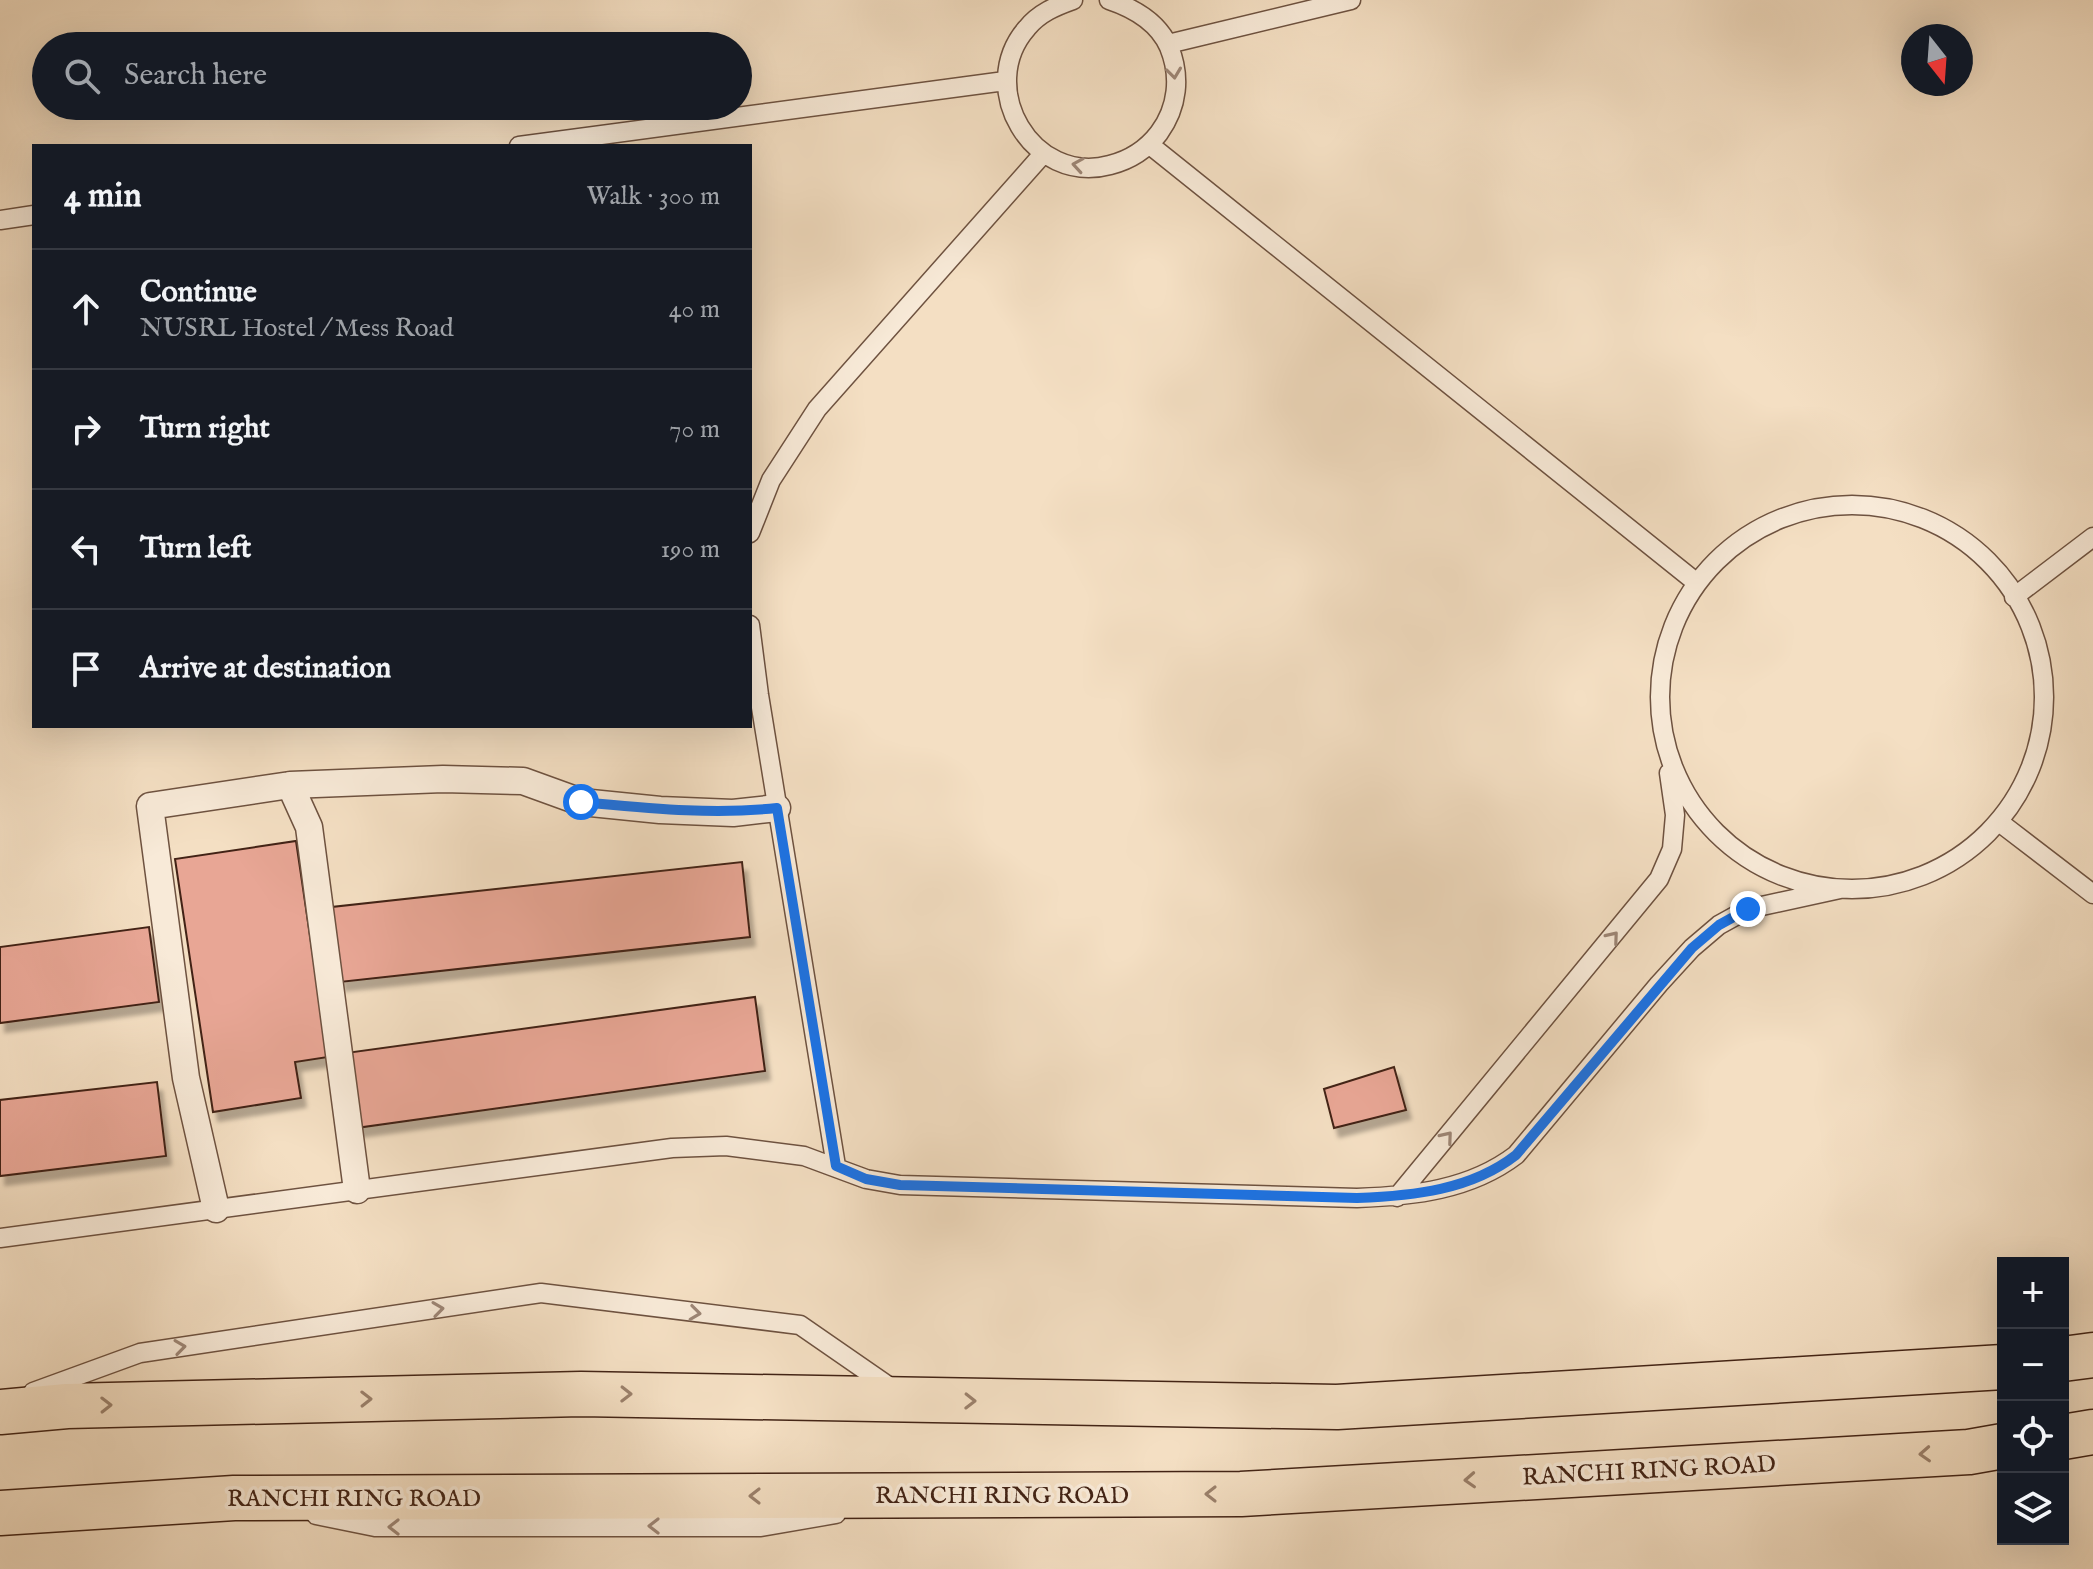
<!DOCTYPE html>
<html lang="en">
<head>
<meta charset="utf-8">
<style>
	body { margin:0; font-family:"IM FELL English",serif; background:#20242c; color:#f1f3f6 }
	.controls { position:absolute; right:24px; bottom:24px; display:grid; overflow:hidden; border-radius:0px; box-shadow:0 8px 32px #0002 }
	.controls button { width:72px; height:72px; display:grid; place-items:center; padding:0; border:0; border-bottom:2px solid #363941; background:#171b24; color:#f1f3f6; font:40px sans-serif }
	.compass { position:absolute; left:1901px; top:24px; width:72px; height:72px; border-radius:50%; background:#171b24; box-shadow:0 8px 32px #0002; rotate:163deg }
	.stop { position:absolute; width:24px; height:24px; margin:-18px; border:6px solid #1a73e8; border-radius:50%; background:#fff }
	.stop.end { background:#1a73e8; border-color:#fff; box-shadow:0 2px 8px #0008 }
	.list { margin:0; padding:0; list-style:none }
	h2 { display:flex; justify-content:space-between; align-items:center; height:104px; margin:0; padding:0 32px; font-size:34px }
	h2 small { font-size:26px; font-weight:400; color:#9ea1a6 }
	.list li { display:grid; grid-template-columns:52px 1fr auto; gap:24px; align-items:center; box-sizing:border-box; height:120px; padding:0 32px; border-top:2px solid #363941 }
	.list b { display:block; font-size:30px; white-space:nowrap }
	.list p { margin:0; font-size:26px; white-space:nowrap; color:#9ea1a6 }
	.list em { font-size:26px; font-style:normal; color:#9ea1a6 }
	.icon { flex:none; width:44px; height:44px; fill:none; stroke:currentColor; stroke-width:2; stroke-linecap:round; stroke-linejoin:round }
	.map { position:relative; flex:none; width:2093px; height:1569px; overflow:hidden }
	.search { position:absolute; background:#171b24; box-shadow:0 8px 32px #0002; left:32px; top:32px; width:720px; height:88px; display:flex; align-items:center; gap:20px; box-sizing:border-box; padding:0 28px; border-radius:44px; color:#9ea1a6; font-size:30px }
	.panel { position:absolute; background:#171b24; box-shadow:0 8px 32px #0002; left:32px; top:144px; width:720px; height:584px; border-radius:0px }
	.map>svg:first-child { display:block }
	.building { fill:#e8a695; stroke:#422315; stroke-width:2; filter:url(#shadow) }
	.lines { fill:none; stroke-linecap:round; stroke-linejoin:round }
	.service-casing { stroke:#6e5240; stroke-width:21 }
	.pedestrian-casing { stroke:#6e5240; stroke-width:29 }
	.primary-casing { stroke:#422315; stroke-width:47 }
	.service { stroke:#f8ead8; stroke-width:18 }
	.pedestrian { stroke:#f8ead8; stroke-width:26 }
	.primary { stroke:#f4dfc3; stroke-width:44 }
	.oneway { stroke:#9d8676 }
	.oneway2 { stroke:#9b816c }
	.route { stroke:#1a73e8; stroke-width:10 }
	.labels { text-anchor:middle; stroke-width:7; stroke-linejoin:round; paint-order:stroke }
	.street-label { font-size:24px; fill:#422315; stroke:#f8ead8 }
</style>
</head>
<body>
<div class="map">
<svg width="2093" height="1569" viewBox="0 0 2093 1569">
	<defs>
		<filter id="shadow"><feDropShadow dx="5" dy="9" stdDeviation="2" flood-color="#0004"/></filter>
	</defs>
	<rect width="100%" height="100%" fill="#f4dfc3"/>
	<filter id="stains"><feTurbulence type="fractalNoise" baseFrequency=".0025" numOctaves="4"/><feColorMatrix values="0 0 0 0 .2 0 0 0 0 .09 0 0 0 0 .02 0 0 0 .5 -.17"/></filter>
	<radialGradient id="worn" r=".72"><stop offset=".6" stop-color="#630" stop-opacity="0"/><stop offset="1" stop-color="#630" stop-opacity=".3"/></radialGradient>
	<!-- building -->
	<path class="building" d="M296,841L328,1057L295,1062L301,1098L213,1112L175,859Z
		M742,862L750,937L340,982L332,907Z
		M149,927L159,1002L0,1023V947Z
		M755,997L765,1071L356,1128L346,1053Z
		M1394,1067L1406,1110L1334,1128L1324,1089Z
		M157,1082L166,1156L0,1176V1100Z"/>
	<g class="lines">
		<!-- service casing -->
		<g class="service-casing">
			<path id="service" d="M1073,0C1056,6 1039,13 1027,28C975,87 1032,186 1110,165C1130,160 1146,150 1159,133C1178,107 1181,76 1169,47C1158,22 1133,8 1109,0
				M1168,44L1351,0
				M1150,145L1692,579
				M519,146L1005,81
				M0,220L34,215
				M1660 697a192 192 0 1 1 384 0a192 192 0 1 1-384 0Z
				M750,533L771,480L817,409L1043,154
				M2014,597L2093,537
				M750,625L759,695L836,1166
				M2003,825L2093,894
				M1397,1197L1659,879L1672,849L1675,815L1669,773
				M0,1238L672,1148L726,1146L804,1156L866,1179L900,1185L1357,1198C1413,1196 1470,1190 1516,1155L1659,984L1692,948L1719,925L1748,909L1840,889
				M33,1392L140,1353L541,1293L800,1325L894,1390
				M316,1515L375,1527H761L836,1514"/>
		</g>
		<!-- pedestrian casing -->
		<g class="pedestrian-casing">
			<path id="pedestrian" d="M290,785L443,779L523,781L581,802L660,810L733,813L777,808
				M216,1209L186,1078L150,806L290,785L309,827L357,1190"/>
		</g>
		<!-- primary casing -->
		<g class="primary-casing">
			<path id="primary" d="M2063,1359L2093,1355
				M0,1412L67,1406L581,1394L1337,1407L2003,1367
				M2063,1437L2093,1432
				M0,1513L234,1498L1241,1494L1969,1452L2003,1446"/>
		</g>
		<!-- service -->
		<use href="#service" class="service"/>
		<!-- pedestrian -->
		<use href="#pedestrian" class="pedestrian"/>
		<!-- primary -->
		<use href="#primary" class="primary"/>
	</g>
	<!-- one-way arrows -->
	<defs><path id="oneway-chevron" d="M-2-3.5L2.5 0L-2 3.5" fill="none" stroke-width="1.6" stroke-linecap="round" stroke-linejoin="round" transform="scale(2)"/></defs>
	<g class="oneway">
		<use href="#oneway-chevron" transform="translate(1174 73) rotate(83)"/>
		<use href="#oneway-chevron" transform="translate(1078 165) rotate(-171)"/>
		<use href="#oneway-chevron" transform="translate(1613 937) rotate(-50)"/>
		<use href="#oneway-chevron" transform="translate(1447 1137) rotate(-50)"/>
		<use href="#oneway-chevron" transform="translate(438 1309) rotate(-8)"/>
		<use href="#oneway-chevron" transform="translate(695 1313) rotate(7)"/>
		<use href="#oneway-chevron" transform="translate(180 1347) rotate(-8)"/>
		<use href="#oneway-chevron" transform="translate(654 1526) rotate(-180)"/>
		<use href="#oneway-chevron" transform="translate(394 1527) rotate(180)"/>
	</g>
	<g class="oneway2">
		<use href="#oneway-chevron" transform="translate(626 1394) rotate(1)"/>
		<use href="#oneway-chevron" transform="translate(366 1399) rotate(-1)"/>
		<use href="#oneway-chevron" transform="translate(970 1401) rotate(1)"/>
		<use href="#oneway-chevron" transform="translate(106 1405) rotate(-1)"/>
		<use href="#oneway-chevron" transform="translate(1925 1454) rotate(177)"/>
		<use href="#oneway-chevron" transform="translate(1470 1480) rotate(177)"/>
		<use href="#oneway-chevron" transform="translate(1211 1494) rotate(180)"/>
		<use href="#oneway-chevron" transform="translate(755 1496) rotate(180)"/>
	</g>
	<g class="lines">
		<!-- route -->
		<path class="route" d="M581,802C647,808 711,815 777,808L836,1166L866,1179L900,1185L1357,1198C1413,1196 1471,1190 1516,1155L1692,948L1719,925L1748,909"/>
	</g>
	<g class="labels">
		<!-- street labels -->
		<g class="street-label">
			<text transform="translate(1649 1470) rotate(-3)" y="8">RANCHI RING ROAD</text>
			<text x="1002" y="1503">RANCHI RING ROAD</text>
			<text x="354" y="1506">RANCHI RING ROAD</text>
		</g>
	</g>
	<rect width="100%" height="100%" filter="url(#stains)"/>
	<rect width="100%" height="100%" fill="url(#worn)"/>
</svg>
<div class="controls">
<button>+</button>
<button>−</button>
<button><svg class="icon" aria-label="locate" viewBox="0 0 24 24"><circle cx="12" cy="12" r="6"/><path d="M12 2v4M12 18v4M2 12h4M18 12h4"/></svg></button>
<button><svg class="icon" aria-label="layers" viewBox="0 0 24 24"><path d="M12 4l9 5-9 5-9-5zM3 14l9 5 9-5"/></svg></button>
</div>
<svg class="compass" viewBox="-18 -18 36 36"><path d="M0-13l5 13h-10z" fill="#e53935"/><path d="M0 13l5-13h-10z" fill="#9ea1a6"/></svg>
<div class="stop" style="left:581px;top:802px"></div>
<div class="stop end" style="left:1748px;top:909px"></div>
<div class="search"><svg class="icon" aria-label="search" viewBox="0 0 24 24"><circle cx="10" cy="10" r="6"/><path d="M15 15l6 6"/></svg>Search here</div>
<section class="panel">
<h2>4 min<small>Walk · 300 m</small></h2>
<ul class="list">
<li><svg class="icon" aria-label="ahead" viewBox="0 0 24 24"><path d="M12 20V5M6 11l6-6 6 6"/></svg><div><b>Continue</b><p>NUSRL Hostel / Mess Road</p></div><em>40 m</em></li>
<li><svg class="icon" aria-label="right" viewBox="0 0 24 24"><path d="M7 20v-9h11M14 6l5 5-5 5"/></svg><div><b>Turn right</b></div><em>70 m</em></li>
<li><svg class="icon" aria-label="left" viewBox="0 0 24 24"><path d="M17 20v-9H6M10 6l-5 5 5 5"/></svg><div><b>Turn left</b></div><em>190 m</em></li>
<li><svg class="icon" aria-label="arrive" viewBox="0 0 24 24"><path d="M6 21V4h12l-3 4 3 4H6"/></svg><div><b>Arrive at destination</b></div></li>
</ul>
</section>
</div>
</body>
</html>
